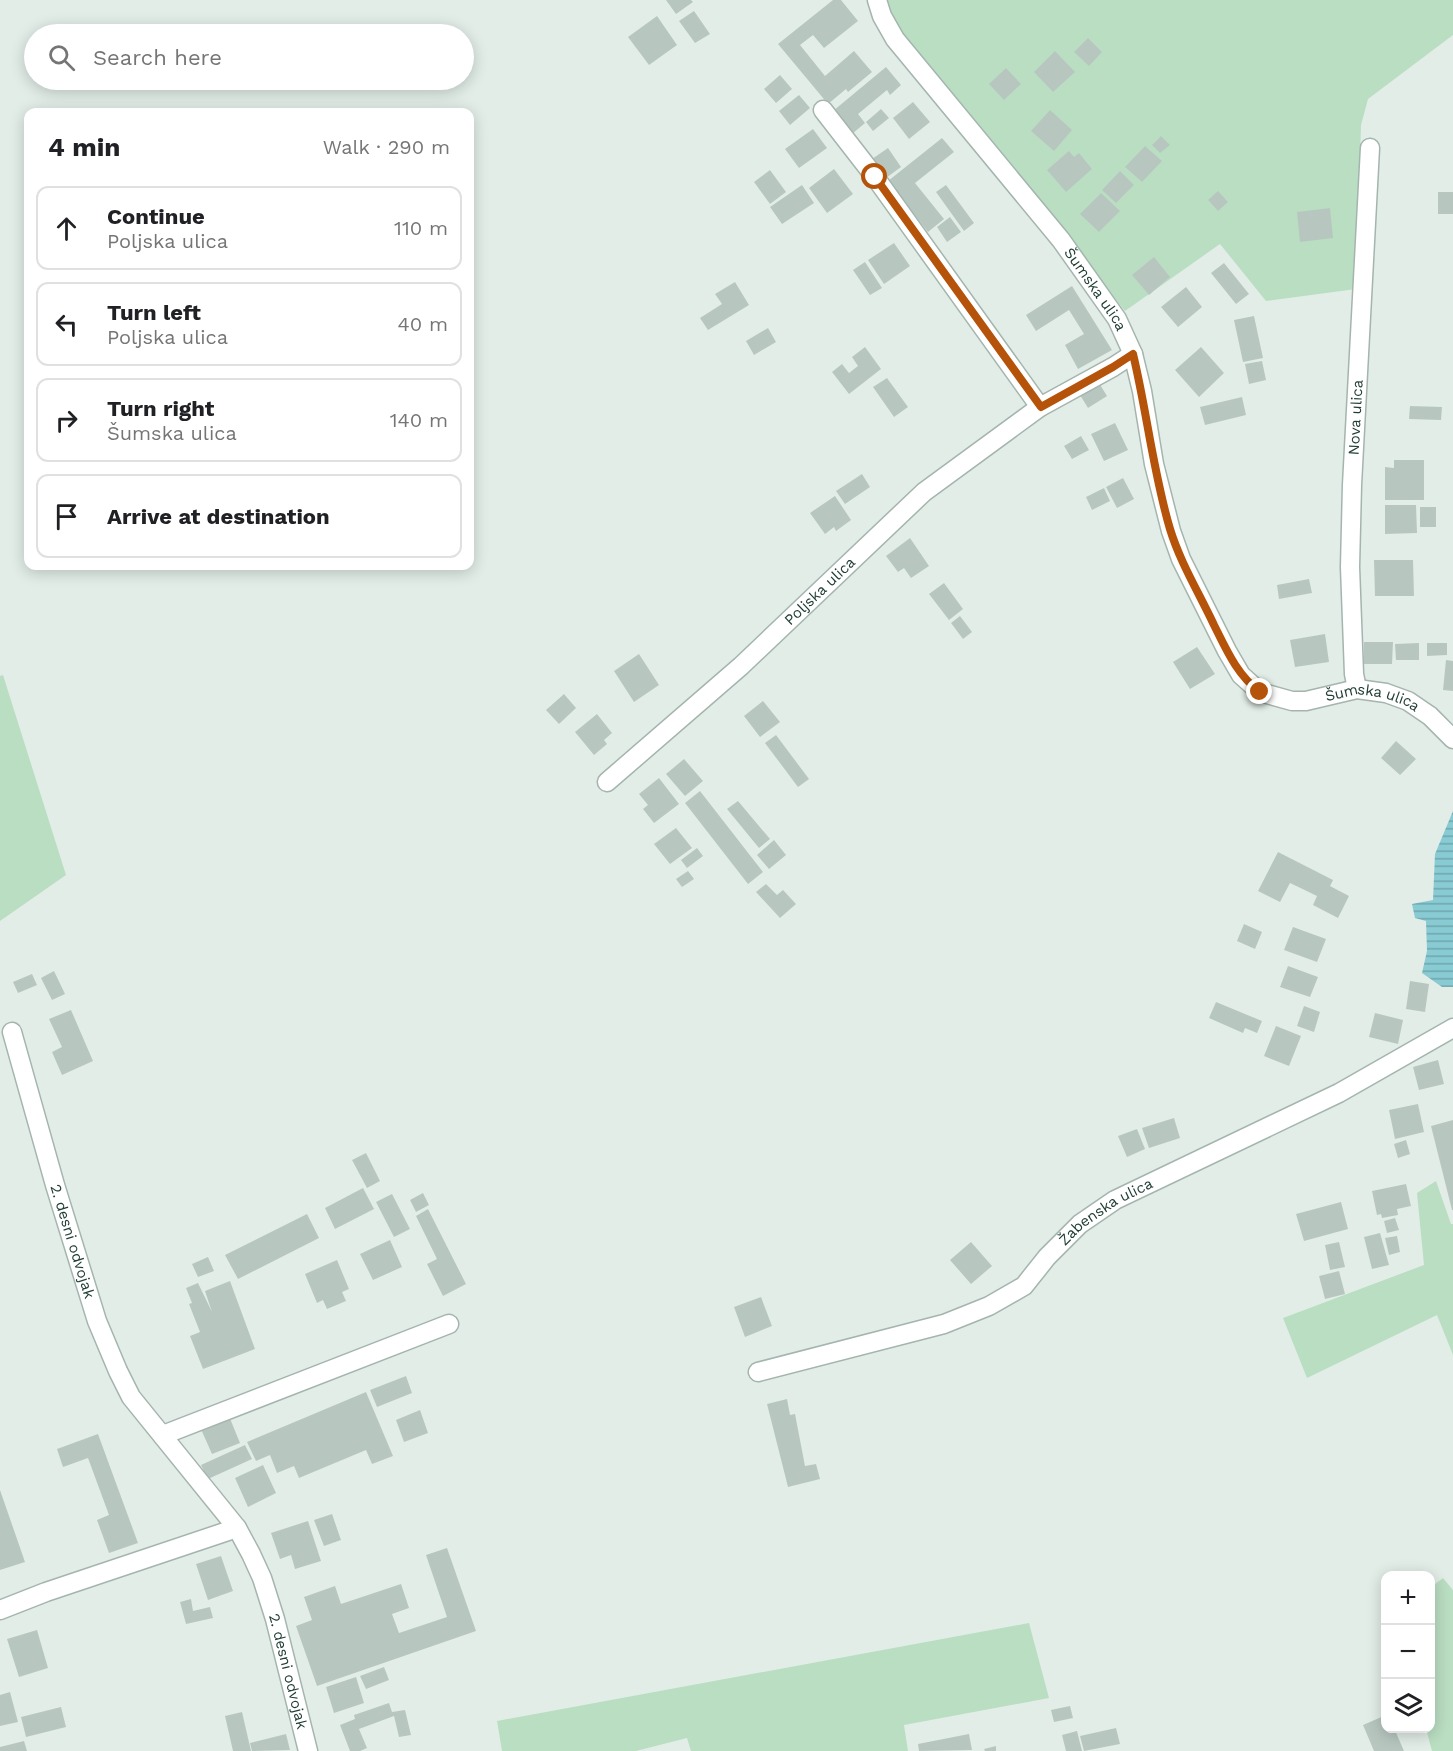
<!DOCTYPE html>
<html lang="en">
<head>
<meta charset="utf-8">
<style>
	body { margin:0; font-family:"Work Sans",sans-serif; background:#f6f6f6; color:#202124 }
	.controls { position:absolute; right:18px; bottom:18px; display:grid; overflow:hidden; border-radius:12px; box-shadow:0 3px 15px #0003 }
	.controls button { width:54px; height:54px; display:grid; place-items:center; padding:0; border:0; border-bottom:2px solid #e0e0e0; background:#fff; color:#202124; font:30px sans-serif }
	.stop { position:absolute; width:18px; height:18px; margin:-14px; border:4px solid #b45309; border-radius:50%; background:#fff }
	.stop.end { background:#b45309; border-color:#fff; box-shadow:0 2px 6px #0008 }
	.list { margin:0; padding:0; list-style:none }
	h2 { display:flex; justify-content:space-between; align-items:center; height:78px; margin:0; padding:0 24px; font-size:26px }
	h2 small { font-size:20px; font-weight:400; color:#757577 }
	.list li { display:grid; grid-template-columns:39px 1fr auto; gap:18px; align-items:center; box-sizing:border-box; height:84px; margin:0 12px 12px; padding:0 12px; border:2px solid #e0e0e0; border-radius:12px }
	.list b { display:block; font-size:22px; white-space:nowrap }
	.list p { margin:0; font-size:20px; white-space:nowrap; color:#757577 }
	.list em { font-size:20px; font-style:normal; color:#757577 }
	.icon { flex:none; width:33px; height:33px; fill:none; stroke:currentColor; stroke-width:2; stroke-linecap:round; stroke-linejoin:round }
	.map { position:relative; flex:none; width:1453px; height:1751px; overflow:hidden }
	.search { position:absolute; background:#fff; box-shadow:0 3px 15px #0003; left:24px; top:24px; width:450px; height:66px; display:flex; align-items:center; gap:15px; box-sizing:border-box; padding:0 21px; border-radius:33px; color:#757577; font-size:22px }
	.panel { position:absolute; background:#fff; box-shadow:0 3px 15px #0003; left:24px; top:108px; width:450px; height:462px; border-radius:12px }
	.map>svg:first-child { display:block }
	.green { fill:#badec2 }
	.water { fill:url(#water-rules) }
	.building { fill:#b7c7c0 }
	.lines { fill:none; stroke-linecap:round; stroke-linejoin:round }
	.minor-casing { stroke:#a4b5ae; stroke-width:21 }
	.minor { stroke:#fff; stroke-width:18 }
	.route { stroke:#b45309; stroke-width:8 }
	.labels { text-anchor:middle; stroke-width:4.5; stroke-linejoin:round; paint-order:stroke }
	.street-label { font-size:15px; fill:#213e35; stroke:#f3f9f5 }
</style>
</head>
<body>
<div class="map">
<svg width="1453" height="1751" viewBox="0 0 1453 1751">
	<defs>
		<pattern id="water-rules" width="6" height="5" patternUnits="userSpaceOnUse" patternTransform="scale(1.5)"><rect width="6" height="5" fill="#88cbd3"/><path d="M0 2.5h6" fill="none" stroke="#6fa6ac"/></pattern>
	</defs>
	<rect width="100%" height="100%" fill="#e2ede7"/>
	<!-- green -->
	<path class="green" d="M884,0H1453V35L1368,99L1361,125L1356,289L1266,301L1220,244L1125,311L1022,180L906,40L890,15Z
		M3,675L66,875L0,921V676Z
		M1436,1181L1451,1224H1453V1355L1437,1315L1307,1378L1283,1318L1424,1265L1417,1193Z
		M1443,1578L1453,1590V1751H1432L1426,1729L1430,1728L1431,1587Z
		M1029,1623L1049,1698L904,1725L908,1751H691L687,1738L636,1751H502L497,1721Z"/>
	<!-- water -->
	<path class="water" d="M1453,811V987H1442L1422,973L1427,951L1426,921L1415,918L1412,904L1433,900L1435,854Z"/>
	<!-- building -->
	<path class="building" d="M666,0H691L693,2L676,14Z
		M833,0H841L858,21L824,48L813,35L800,45L825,76L854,51L872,72L848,92L846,89L828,104L778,44Z
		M694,11L710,34L695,43L679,21Z
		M657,16L677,45L649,65L628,37Z
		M1088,38L1102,52L1089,66L1074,52Z
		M1055,51L1075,72L1053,92L1034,72Z
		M886,67L901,85L890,95L887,90L858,114L865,123L852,134L833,111Z
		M1006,68L1021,84L1004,100L989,84Z
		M780,75L792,89L776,103L764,89Z
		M799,95L810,108L790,125L779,111Z
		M913,102L930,122L909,139L893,118Z
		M881,109L889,118L873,131L866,122Z
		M1050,110L1072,130L1054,151L1031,131Z
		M813,129L827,148L799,168L785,149Z
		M1161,136L1170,145L1160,153L1152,145Z
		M942,138L954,152L915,183L944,219L928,232L888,181Z
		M1145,146L1162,161L1142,182L1125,167Z
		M888,148L901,167L886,178L872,159Z
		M1069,151L1074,157L1079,153L1092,169L1066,192L1047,170Z
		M834,169L853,194L827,213L809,188Z
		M770,170L786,192L770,204L754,182Z
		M1120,171L1134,185L1116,203L1102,190Z
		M802,185L814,203L782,224L770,207Z
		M946,185L974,223L964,231L936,192Z
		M1218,191L1228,202L1218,211L1208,200Z
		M1438,192H1453V214H1438Z
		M1101,193L1120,211L1099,232L1080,214Z
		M1330,208L1333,238L1300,242L1297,212Z
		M950,217L961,232L947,242L937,227Z
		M894,243L910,266L884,284L868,260Z
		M1154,257L1170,277L1149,295L1132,275Z
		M865,262L882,288L870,295L853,270Z
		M1224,263L1249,294L1236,304L1211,273Z
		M735,282L749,305L708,330L700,318L722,304L715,294Z
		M1072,286L1112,350L1078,369L1065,345L1084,334L1069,310L1036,331L1026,315Z
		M1186,287L1202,307L1178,327L1161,307Z
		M1254,316L1263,358L1243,362L1234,320Z
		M768,328L776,342L754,355L746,341Z
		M865,347L881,369L849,394L832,372L842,364L849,373L858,366L852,357Z
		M1201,347L1224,373L1199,397L1175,370Z
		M1262,361L1266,380L1249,384L1245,364Z
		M887,378L908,407L894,417L873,387Z
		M1099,383L1107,396L1088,408L1080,395Z
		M1242,397L1246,415L1205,425L1200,407Z
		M1410,406L1442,407L1441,420L1409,419Z
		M1115,423L1128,450L1104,461L1091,434Z
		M1081,436L1089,450L1072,459L1064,446Z
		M1394,460H1424V500H1385V467L1394,468Z
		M862,474L870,487L845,504L836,491Z
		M1123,478L1134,499L1117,508L1106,487Z
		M1104,488L1110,501L1092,510L1086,497Z
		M835,496L851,520L836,531L834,527L825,534L810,513Z
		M1385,505H1416L1417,533L1385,534Z
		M1420,507H1436V527H1420Z
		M910,538L929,566L911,578L904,568L898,572L886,556Z
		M1374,560H1413L1414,596H1375Z
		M1309,579L1312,593L1279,599L1277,585Z
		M944,583L963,609L949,620L929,594Z
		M960,616L972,632L963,639L951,623Z
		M1325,634L1329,662L1295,667L1290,640Z
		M1364,642H1393L1392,664H1364Z
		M1419,643V660H1396L1395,644Z
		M1427,643H1447V655L1427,656Z
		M1197,647L1215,674L1190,689L1173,662Z
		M639,654L659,685L634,702L614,671Z
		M1446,660L1453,661V691L1443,690Z
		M564,694L576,708L559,724L546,710Z
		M763,701L780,722L760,737L744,716Z
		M597,714L612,733L604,740L607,744L594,755L575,732Z
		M776,735L809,779L798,787L765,743Z
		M1396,741L1416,759L1400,775L1381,758Z
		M684,759L703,781L685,796L666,774Z
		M659,778L679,804L654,823L643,809L648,805L639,794Z
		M700,791L763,872L748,884L685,803Z
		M738,801L770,839L759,848L727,809Z
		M676,828L692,848L670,864L654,844Z
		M774,840L786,855L769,869L757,855Z
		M697,848L703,856L687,868L681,860Z
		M1278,852L1333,880L1330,886L1349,896L1338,918L1313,905L1317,896L1290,883L1280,902L1258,891Z
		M688,871L694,879L682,887L676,879Z
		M766,884L777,895L783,890L796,904L780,918L756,892Z
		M1244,924L1262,932L1255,949L1237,941Z
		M1293,927L1326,939L1317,962L1284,950Z
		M1288,966L1318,977L1310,997L1280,987Z
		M54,971L65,994L52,1000L41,978Z
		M32,974L37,985L18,993L13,982Z
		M1410,981L1429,984L1425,1012L1406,1009Z
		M1216,1002L1262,1021L1257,1033L1245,1028L1243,1033L1209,1018Z
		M1304,1006L1320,1012L1314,1032L1297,1026Z
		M71,1010L93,1061L62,1075L52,1052L62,1047L49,1019Z
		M1375,1013L1403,1020L1398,1044L1369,1037Z
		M1276,1026L1301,1036L1289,1066L1264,1056Z
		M1438,1060L1444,1084L1419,1090L1413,1067Z
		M1418,1104L1424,1132L1395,1139L1389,1110Z
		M1174,1118L1180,1138L1149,1148L1142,1128Z
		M1453,1120V1210H1452L1431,1126Z
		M1137,1129L1145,1149L1127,1157L1118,1136Z
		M1406,1140L1410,1154L1398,1158L1394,1144Z
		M366,1153L380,1181L367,1188L352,1160Z
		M1406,1184L1411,1206L1397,1209L1398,1215L1382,1218L1381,1214L1377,1215L1372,1191Z
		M363,1188L374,1209L335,1229L325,1208Z
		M423,1193L429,1205L416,1212L410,1200Z
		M392,1194L410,1229L394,1237L376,1202Z
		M1341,1202L1348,1229L1304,1241L1296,1214Z
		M428,1209L466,1284L443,1296L427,1264L437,1259L416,1216Z
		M307,1214L319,1238L238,1279L225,1255Z
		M1395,1218L1399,1230L1387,1233L1384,1221Z
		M1380,1233L1389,1265L1372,1269L1364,1237Z
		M1397,1236L1400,1252L1389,1255L1385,1238Z
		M390,1240L402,1267L373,1280L360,1254Z
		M971,1242L992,1266L971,1284L950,1260Z
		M1339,1242L1345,1267L1330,1270L1325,1245Z
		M208,1257L214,1271L198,1277L192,1264Z
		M337,1260L349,1289L342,1292L346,1301L327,1309L323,1300L317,1303L305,1274Z
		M1339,1271L1345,1294L1325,1299L1319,1276Z
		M230,1281L255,1349L203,1369L190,1336L200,1332L189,1304L192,1303L186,1288L198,1283L212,1312L205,1291Z
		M761,1297L772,1326L745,1337L734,1307Z
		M406,1376L412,1393L377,1407L370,1390Z
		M366,1392L393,1456L372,1464L366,1450L299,1478L294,1466L277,1473L270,1455L256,1461L247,1442Z
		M787,1399L790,1415L795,1414L805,1466L816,1464L820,1479L788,1487L767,1404Z
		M420,1410L428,1433L404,1442L396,1420Z
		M229,1416L240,1443L212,1454L200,1427Z
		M98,1434L138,1543L109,1553L97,1520L109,1515L88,1458L63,1467L57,1449Z
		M245,1445L252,1459L208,1479L201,1465Z
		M263,1465L276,1493L248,1507L235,1478Z
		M0,1490L25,1562L0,1570Z
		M332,1514L341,1540L324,1546L314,1520Z
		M308,1521L321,1561L295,1569L291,1555L280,1559L271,1533Z
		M447,1548L476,1631L317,1686L296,1626L312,1620L304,1597L335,1586L341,1604L401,1584L409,1608L392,1614L399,1633L447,1617L426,1555Z
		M221,1556L233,1591L208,1600L196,1564Z
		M191,1599L193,1611L210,1607L213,1618L186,1624L180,1602Z
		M37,1630L48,1668L19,1677L7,1639Z
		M384,1667L389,1680L366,1689L360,1676Z
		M356,1677L364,1703L334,1713L326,1687Z
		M10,1692L18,1722L0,1726V1695Z
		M389,1703L392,1712L405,1710L411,1735L399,1737L394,1716L359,1729L367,1748L360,1751H350L340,1725L355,1719L354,1715Z
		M1070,1706L1073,1718L1054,1722L1051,1710Z
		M61,1707L66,1727L26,1737L21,1717Z
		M242,1712L251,1751H233L225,1716Z
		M1386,1715V1728H1394L1404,1751H1374L1363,1725Z
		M1116,1728L1120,1744L1084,1751L1080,1736Z
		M1077,1731L1082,1751H1066L1062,1735Z
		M286,1734L290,1750L252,1751L250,1743Z
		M969,1734L972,1750L919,1751L918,1744Z
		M24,1741L27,1751H0V1747Z
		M996,1746V1751H985L984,1749Z"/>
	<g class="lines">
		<!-- minor casing -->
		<g class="minor-casing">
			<g id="minor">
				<path id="s1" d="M877,0L882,16L895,39L1061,240L1117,319L1133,354L1142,391L1154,464L1171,531L1181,559L1227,651L1241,675L1260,692L1292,701H1306L1357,689L1386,693L1408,701L1430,716L1453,739"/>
				<path d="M823,110L875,177L1040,407"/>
				<path id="s2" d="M1357,689L1354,674L1350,567L1352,485L1370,148"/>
				<path id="s3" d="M607,782L741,666L924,492L1040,407L1113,367L1133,354"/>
				<path id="s4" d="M12,1032L55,1185L97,1321L118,1371L131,1397L237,1528L251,1554L262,1578L275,1619L308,1751"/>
				<path id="s5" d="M758,1372L944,1324L989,1306L1024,1286L1047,1257L1080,1224L1115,1200L1339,1093L1453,1028"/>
				<path d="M163,1435L449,1324"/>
				<path d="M0,1610L46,1592L237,1528"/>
			</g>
		</g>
		<!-- minor -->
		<use href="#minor" class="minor"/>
	</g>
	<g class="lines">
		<!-- route -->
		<path class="route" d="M875,177L1041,407L1113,367L1133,354C1147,412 1153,472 1170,529C1180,562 1199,593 1214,625C1226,649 1237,675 1260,692"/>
	</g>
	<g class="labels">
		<!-- street labels -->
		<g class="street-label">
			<text dy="5" stroke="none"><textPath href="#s1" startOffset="364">Šumska ulica</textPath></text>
			<text dy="5" stroke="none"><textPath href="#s2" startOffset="272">Nova ulica</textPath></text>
			<text dy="5" stroke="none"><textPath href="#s3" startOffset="286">Poljska ulica</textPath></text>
			<text dy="5" stroke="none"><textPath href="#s1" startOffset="922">Šumska ulica</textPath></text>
			<text dy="5" stroke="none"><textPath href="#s5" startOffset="393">Žabenska ulica</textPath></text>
			<text dy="5" stroke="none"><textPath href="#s4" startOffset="218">2. desni odvojak</textPath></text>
			<text dy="5" stroke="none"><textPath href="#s4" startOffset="706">2. desni odvojak</textPath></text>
		</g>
	</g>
</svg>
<div class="controls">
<button>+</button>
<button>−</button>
<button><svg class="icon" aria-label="layers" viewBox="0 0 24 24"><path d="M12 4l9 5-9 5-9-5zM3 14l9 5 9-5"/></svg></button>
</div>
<div class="stop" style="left:875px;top:177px"></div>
<div class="stop end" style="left:1260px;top:692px"></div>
<div class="search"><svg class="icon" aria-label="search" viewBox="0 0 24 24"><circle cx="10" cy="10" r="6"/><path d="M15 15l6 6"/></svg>Search here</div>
<section class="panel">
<h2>4 min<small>Walk · 290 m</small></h2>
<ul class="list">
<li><svg class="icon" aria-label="ahead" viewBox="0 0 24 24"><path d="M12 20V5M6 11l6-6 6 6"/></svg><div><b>Continue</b><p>Poljska ulica</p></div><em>110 m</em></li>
<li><svg class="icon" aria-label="left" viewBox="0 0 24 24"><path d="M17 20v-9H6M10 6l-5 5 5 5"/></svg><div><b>Turn left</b><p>Poljska ulica</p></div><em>40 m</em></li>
<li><svg class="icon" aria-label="right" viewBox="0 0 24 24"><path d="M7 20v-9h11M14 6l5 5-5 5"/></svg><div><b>Turn right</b><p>Šumska ulica</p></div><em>140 m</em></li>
<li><svg class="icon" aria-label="arrive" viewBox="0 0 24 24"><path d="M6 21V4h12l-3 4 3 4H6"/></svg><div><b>Arrive at destination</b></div></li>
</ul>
</section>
</div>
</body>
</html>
